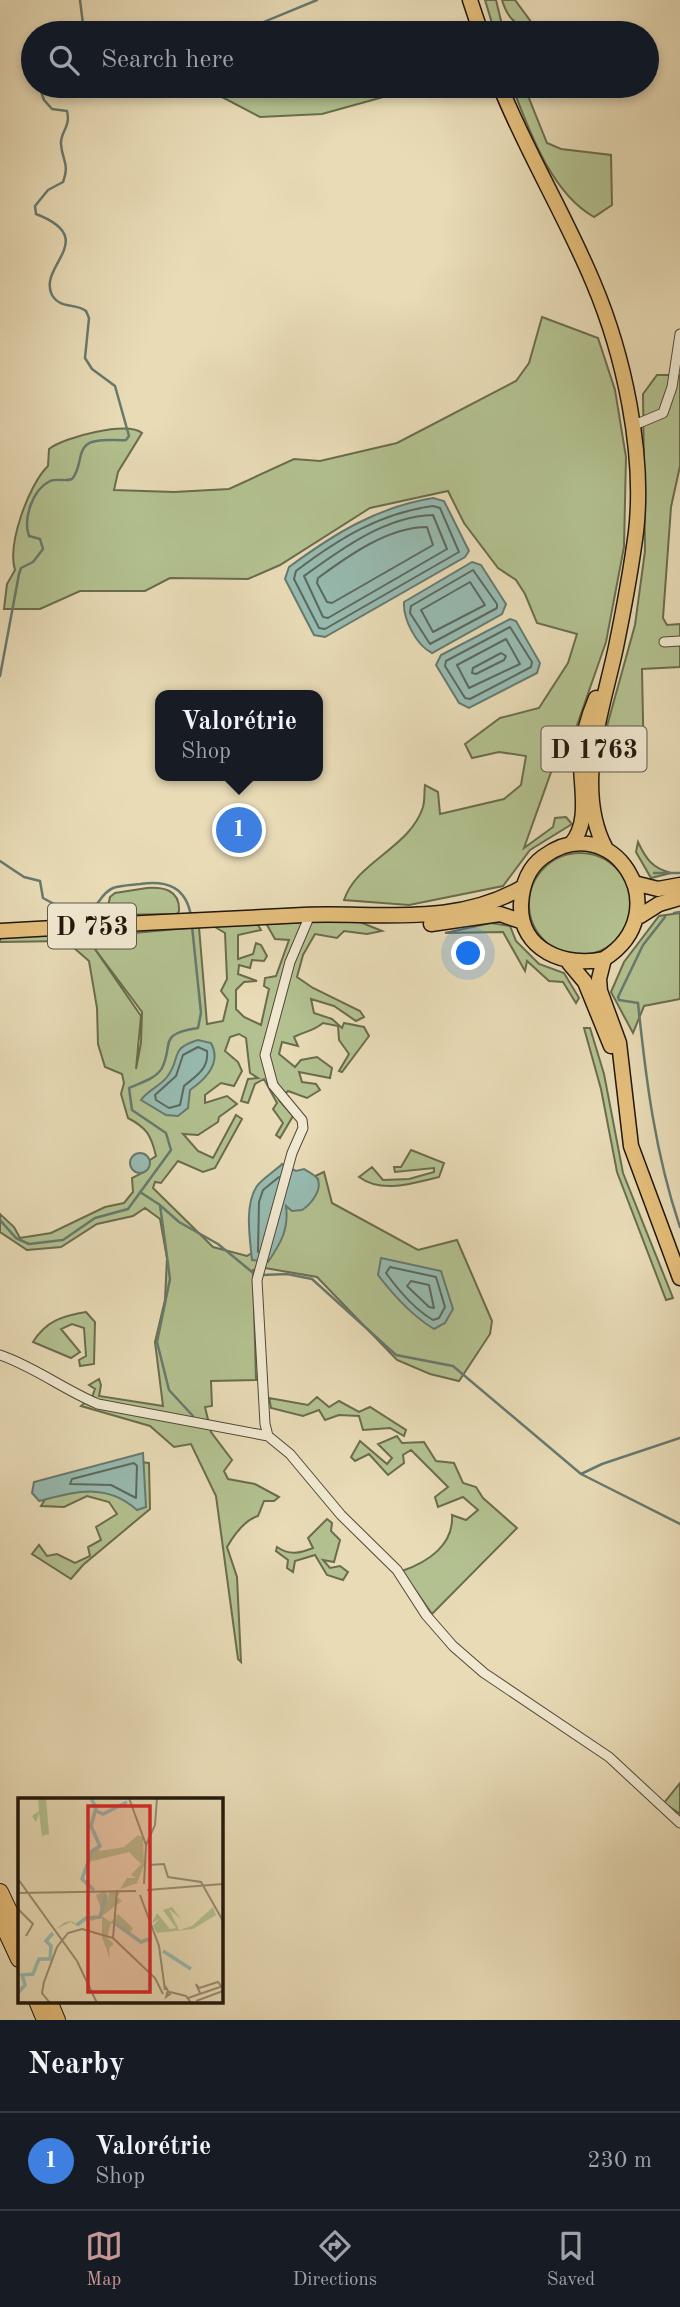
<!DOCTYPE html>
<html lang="en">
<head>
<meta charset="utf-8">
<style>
	body { margin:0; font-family:"Old Standard TT",serif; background:#242831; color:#f1f3f6 }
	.you { position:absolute; left:469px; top:954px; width:24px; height:24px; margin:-18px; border:5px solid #fff; border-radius:50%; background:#1a73e8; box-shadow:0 0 0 10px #1a73e833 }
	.badge { display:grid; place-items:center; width:46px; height:46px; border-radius:50%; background:#c59692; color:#fff; font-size:23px; font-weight:700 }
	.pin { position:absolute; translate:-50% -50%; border:4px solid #fff; box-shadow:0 2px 7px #0006 }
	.popup { position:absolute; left:155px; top:690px; width:168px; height:91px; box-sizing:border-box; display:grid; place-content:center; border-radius:14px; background:#171b24; filter:drop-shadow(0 2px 5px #0005); font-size:23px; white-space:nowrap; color:#9ea1a6 }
	.popup b { font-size:26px; color:#f1f3f6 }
	.popup::after { content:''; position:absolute; left:50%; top:100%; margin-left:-14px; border:14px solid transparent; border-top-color:#171b24 }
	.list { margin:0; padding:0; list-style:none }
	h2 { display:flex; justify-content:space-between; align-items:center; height:91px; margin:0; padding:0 28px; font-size:30px }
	h2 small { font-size:23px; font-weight:400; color:#9ea1a6 }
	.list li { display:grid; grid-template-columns:46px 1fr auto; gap:21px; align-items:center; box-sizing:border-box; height:98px; padding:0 28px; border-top:2px solid #363941 }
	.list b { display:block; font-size:26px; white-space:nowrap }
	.list p { margin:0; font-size:23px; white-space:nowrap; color:#9ea1a6 }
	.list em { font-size:23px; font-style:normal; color:#9ea1a6 }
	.icon { flex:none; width:38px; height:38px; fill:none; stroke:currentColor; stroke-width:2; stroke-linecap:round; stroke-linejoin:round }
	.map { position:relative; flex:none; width:680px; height:2020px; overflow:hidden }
	.search { position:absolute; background:#171b24; box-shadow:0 4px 10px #0003; left:21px; right:21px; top:21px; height:77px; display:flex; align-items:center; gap:18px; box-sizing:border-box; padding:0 24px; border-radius:38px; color:#9ea1a6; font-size:26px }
	.sheet { height:189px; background:#171b24 }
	nav { display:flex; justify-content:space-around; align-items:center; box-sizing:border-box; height:98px; border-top:2px solid #363941; background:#171b24; font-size:19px; color:#9ea1a6 }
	nav a { display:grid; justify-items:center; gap:4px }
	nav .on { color:#c59692 }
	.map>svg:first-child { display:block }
	.green { fill:#b3c190; stroke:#6a6c4e; stroke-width:2; fill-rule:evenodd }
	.water { fill:#97bbb1; stroke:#67796f; stroke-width:2 }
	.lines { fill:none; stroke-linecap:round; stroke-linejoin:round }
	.shore { stroke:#5c695e; stroke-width:2 }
	.stream { stroke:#67796f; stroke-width:2.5 }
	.street-casing { stroke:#524836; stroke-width:11 }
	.primary-casing { stroke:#20170b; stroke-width:17 }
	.highway-casing { stroke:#20170b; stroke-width:18 }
	.street { stroke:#f0e8d0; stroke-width:9 }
	.primary { stroke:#e4be7b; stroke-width:14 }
	.highway { stroke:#e4be7b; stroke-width:16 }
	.labels { text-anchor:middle; stroke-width:7; stroke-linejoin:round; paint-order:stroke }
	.shield { fill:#f0e8d0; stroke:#5e5646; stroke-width:2 }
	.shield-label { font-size:26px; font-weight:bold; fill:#20170b }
	.inset-river { fill:none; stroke:#97bbb1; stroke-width:3.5 }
	.inset-road { fill:none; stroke:#988d72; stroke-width:2 }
	.view { fill:#d62828; fill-opacity:0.15; stroke:#d62828; stroke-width:3.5 }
	.inset-edge { fill:none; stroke:#20170b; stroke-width:3.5 }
</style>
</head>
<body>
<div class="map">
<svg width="680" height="2020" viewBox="0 0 680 2020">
	<rect width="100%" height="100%" fill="#e8dbb6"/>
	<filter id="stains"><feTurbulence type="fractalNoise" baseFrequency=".00286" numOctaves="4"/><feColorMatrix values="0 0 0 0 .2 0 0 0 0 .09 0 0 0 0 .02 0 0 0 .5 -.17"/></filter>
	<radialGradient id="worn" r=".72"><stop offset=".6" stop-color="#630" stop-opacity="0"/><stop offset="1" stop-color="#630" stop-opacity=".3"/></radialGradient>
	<!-- green -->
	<path class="green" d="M485,0H496L504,33H495Z
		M502,0H515L537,30C517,27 508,20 502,0Z
		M201,86H258C281,98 315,89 339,86C366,82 396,86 423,86L322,114L260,117Z
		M512,86H524L547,143L561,149L611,155L612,205L594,217C551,193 529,130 512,86Z
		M542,317L598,338L615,390L626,457L624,547L606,642L576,728L560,747L524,848L553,827L555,818L566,817L572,824L530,850L503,886L409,905L344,900C357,861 410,848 423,807C425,800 424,792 425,785L438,792L440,814L504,799L521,785L526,756L499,752L472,758L465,744L500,718L539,708L568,663L577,634L537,623L525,594L516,580L498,568L464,523L448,491L370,508L280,565L248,579L170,578L145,591H80L40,609H4L7,584L15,570C7,544 29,484 48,466L49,449C64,437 127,421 142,433L118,472L114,490L174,492L229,489L294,459L320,461L397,443L516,381L529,363Z
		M657,375H679L680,379V466L671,507L663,618L667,625L680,624V667L642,669L644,770L612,767L607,726L635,625L645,551L643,394Z
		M638,842C646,859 652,868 671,873L651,878L636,852Z
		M529 904a51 51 0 1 1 102 0a51 51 0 1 1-102 0Z
		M147,888C164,887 180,890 179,911L177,914L106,915L110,897L115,893Z
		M680,913V999L644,1006L633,1033L611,992L624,962L659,916Z
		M355,920L382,931L367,934L344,931L337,938L315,934L303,955L297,977L313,988L360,1011L364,1017L356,1021L334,1006L311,999L314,1013L332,1019L342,1028L344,1023L364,1027L369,1036L342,1072L339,1071L349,1054L339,1040L338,1026L323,1023C312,1032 305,1031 294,1037L298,1046L282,1042L279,1054L295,1067L301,1060L317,1057L332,1068L330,1078L299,1072L302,1082L316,1084L320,1090L307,1098L288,1091L279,1100L293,1116L280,1138L276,1135L283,1123L273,1109L277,1103L264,1079L255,1084L248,1103L241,1101L248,1079L258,1078L250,1073L246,1038L239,1034L230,1037L225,1051L238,1062L242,1071L234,1086L221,1083L205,1095V1103L227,1096L237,1104L219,1117L218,1122L198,1135L183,1134L198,1151L213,1158L236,1115L242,1119L215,1168L203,1172L178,1161L161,1183L155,1182L153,1188L213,1247L247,1256L278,1236L286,1204L318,1179L315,1176L324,1172L332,1203L418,1250L457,1240L492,1321L490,1334L459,1381L430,1374L397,1360L317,1277L265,1268L253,1270L256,1380L211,1381L212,1406L205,1407L211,1432L232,1460L224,1471L228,1479L255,1484L279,1497L274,1501H264L258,1516C244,1520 234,1535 227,1547L237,1577L241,1662L238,1659L216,1496L191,1444L174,1447L150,1426L81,1406L92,1397L95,1389L89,1385L99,1379L101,1385L99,1396L163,1406L155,1342L165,1300L167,1258L160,1219L145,1208L133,1216L97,1224L61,1247L27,1250L0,1232V1214L14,1227L20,1238L51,1233L105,1207L124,1203L133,1192L132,1178L144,1172V1164L156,1156C151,1135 147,1128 128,1118L121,1094L124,1083L122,1074L105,1067L98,1044L97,1008L89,961L66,941L0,942V934L108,930L111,933L86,938L88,941L90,937L199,927L207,1024L223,1021L228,1000L221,991L227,979L225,933L215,927L223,924L258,925L261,930L238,935V959L253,954L256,943L261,945L267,956L264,961L252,960L250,968L239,965L238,974L257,981L244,982L236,990V1009L244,1017L261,1025L269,989L264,986L265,978L276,976L289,940L275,939L267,925L271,921ZM92,945L142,1012L141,1043L136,1069L141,1016Z
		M491,923L510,926L516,941L539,964L564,973L579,998L576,1003L563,982L549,981L527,961L525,971L503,932L445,933Z
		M584,1028H590L604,1074L623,1173L673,1298L666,1300L617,1172L601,1089Z
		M411,1150L444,1163L439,1177C413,1183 382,1194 359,1177L372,1167L383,1180L409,1179L434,1172V1168L395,1172L394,1167H401Z
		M86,1312L95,1322L94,1364L80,1366L79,1360L86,1356L84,1328L72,1324L61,1329L80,1352L71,1358L33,1342C46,1321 62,1316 86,1312Z
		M317,1397L329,1407L339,1401L359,1412L370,1407L406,1430L404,1436L390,1428L363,1430L359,1416L339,1415L325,1420L319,1410L303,1416L271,1408L269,1398L308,1405Z
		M397,1436L402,1443L424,1442L436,1461L454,1463L463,1483L476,1487L483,1498L517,1528L432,1614L402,1571C428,1562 454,1545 452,1515L466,1520L478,1510L463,1497L438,1507L435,1497L448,1487L411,1450L403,1455L404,1463L388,1475L369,1454L355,1461L351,1457L360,1441L387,1464L392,1458L378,1444Z
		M139,1462L149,1463L150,1509L83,1565L71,1579L32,1554L39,1545L47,1556L57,1554L75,1563L90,1556L88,1547L101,1540L96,1527L117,1514L109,1502L87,1496L64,1507L41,1506L50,1491Z
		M327,1519L332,1523L331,1531L340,1540L334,1562L323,1560L330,1568L340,1566L348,1572L343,1580L327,1575L315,1555L295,1561L293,1572L287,1568L288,1560L276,1551L277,1547C290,1556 300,1553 313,1548L308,1538Z
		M680,1783V1814L664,1803Z"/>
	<!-- water -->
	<path class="water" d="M433,498L444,501L469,551L465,557L325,637L314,635L285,579L289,567C334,534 377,507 433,498Z
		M472,562L481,565L506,604L502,614L432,653C416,645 403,619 404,602Z
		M510,619L516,621L540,663L537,673L469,708L459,703L436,665L441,655Z
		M198,1040L211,1043C222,1063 206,1079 190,1090L188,1108L178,1116L166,1115L141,1100C148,1090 159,1087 167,1077C182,1058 168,1049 198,1040Z
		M130 1163a10 10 0 1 1 20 0a10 10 0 1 1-20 0Z
		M282,1164L296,1171L304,1169C308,1172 316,1175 318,1180C322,1191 310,1205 302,1210L292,1211L286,1206C289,1229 281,1243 268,1262L252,1260C250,1239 244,1205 257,1186C262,1179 275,1171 282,1164Z
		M381,1258L441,1271L453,1309L445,1323L434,1329C411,1315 394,1296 378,1275Z
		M143,1453L146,1507L137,1510C106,1482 75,1492 39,1501L32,1493L34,1482Z"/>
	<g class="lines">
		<!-- shore -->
		<path class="shore" d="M433,506L440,508L459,552L325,629L319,628L294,579L296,571C338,539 380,513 433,506Z
			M433,515L447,549L328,618L323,617L304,576C341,549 386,516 433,515Z
			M427,527L433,545L332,603L327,602L317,583L318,578C348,556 388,527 427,527Z
			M473,570L497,604V608L430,644L410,613L411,606Z
			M470,582L485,605L433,632L421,610Z
			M510,627L532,662L531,667L470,699L465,698L445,666L446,661Z
			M506,639L520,664L469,688L457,665Z
			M501,653L506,656L504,660L476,674L472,673L473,668Z
			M198,1047L207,1051C209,1069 196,1076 184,1086L180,1105L169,1108L156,1100L155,1095L176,1076L183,1055Z
			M258,1252L259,1202L263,1190L279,1177
			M390,1267L436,1277L445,1307L439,1318L433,1320C414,1309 399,1291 386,1273Z
			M411,1281L429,1285L434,1308L429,1307L407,1286Z
			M134,1463L137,1466L136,1498L111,1485L70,1484L72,1479Z"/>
		<!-- stream -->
		<path class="stream" d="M77,33L83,24L80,0
			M237,33L317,0
			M0,676L19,574L21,568L33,562L43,549L40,539L29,536C23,519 32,490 50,481C58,478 64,482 72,479C83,467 76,447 92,442C104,438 115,441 126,440L129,436L115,386L92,369L85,358L89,318L86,311C76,303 60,309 52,295C37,266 101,239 36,214L35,206L48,190L63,182C70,163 62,161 61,144C60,132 71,127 67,111L52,109L44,100L39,86
			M0,861L24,877L40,881L43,898L76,916C104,908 96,896 113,888C121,885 131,885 140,884C167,880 186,887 191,916
			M654,873H680
			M674,913L680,912
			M665,917L643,945L618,997L619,1000L638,1003C646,1080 655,1153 680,1227
			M140,1192L160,1205L170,1279L157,1342L169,1390L193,1416
			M161,1206L179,1222L218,1244L252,1272
			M0,1220L16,1238L29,1244L63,1240L95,1218L128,1209L171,1150L166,1133L132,1110L129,1088C139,1083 156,1079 162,1068C174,1044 157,1034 198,1028L201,1013L192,926
			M262,1275L287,1274L312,1279L396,1355L453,1366L581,1474L602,1464L680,1438
			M581,1474L680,1524"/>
		<!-- street casing -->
		<g class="street-casing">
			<path id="street" d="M632,426L663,413L672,387L680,334
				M664,642L680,641
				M310,915L290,962L265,1055L273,1085L302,1120L303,1128L292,1153L257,1280L265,1424L268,1436L290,1454L341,1515L397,1570L426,1615L453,1646L484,1673L609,1757L680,1823
				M0,1355C35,1367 64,1390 98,1404L268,1436"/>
		</g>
		<!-- primary casing -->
		<g class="primary-casing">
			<path id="primary" d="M470,0L481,33
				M500,86C527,153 565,215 593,282C624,355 645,453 636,532C631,570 624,608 616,647C603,709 573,788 606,849
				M571,844C591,822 580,785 581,758C582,738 588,717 596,698
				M638,884L658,889L680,885
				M640,916L659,904L680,898
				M431,924L500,914L523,922
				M0,931C101,925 203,920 304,915C379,912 455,927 523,887
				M604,959C567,968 519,951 521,904C522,886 528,868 543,857C612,806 680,911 604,959L599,979L600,991L619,1043L631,1146L680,1278
				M569,963L585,982L611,1046"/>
		</g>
		<!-- highway casing -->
		<g class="highway-casing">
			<path id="highway" d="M0,1892L19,1932
				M0,1918L19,1959
				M37,2001L45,2020
				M49,2001L57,2020"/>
		</g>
		<!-- street -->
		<use href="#street" class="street"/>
		<!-- primary -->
		<use href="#primary" class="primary"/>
		<!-- highway -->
		<use href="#highway" class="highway"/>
	</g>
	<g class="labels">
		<!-- shield labels -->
		<g class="shield">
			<rect x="541.5" y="726.5" width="105" height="45" rx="5"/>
			<rect x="48" y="903.5" width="88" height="45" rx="5"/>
		</g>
		<g class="shield-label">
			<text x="594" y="758">D 1763</text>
			<text x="92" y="935">D 753</text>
		</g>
	</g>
	<!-- overview -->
	<g transform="translate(18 1798)">
		<rect width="205" height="205" fill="#e8dbb6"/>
		<path d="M20,0H28L31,36L24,38L21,15L18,24L14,18L21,13ZM120,37L125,39L126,67L119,85L123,84L102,91L109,80H118L113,77L123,66L111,54L70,64L72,56L82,48L81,53L106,49ZM88,93L90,102L91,94H102L99,99L104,103L84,118L93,124L100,116L115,130L112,135L93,125L89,140L96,146L91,150L92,161L84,139V119L73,123L68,120L59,128L53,124L38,131L47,124L54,123L58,126L67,119H81L84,114L78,97ZM154,109L163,121L151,111L161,132L174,128L195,109L198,117L175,131L139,135L135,128L141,121L134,125L139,115L152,131L158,130L145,112Z" fill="#b3c190"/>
		<path class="inset-river" d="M73,0L78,10L73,28L82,48L74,53L64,81L76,92M76,12L85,16L109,4M98,126L123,144L134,140M59,127L68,120L82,119L88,97M145,153L173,171M0,195L7,187L4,177L15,176L21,161H32L33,148L28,143L35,135"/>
		<path class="inset-road" d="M111,0L128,47L126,86M128,47L137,27L139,0M131,67L146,66L150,79L183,84L205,123M0,81L59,163L79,205M99,92L95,140L137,180L145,196M129,92L205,86M0,95L118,93M122,97L141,148L147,192M0,111L15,126L8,138M147,188L152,196L148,199L150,192M152,194L168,198L173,205M182,195L178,186L181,190L200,184L203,188M170,200L205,188M178,203L205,193M32,205L24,195L26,184L39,149L50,135L64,131L95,140"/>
		<path class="view" d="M70,8H132V194H70Z"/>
		<rect width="205" height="205" class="inset-edge"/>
	</g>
	<rect width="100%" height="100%" filter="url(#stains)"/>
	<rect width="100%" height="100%" fill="url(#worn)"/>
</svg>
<div class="you"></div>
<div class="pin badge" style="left:239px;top:830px;background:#3f7fe0">1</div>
<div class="popup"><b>Valorétrie</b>Shop</div>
<div class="search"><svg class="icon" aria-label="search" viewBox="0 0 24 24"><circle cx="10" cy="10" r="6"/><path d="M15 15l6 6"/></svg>Search here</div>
</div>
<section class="sheet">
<h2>Nearby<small></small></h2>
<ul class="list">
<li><span class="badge" style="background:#3f7fe0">1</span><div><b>Valorétrie</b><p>Shop</p></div><em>230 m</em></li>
</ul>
</section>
<nav>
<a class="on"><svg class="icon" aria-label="map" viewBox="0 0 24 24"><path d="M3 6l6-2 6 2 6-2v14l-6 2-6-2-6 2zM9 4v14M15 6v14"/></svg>Map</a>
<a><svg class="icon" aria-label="directions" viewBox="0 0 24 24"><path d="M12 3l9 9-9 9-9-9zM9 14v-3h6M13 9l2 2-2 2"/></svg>Directions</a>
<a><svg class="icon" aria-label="saved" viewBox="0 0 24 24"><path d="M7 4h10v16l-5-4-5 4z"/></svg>Saved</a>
</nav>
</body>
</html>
